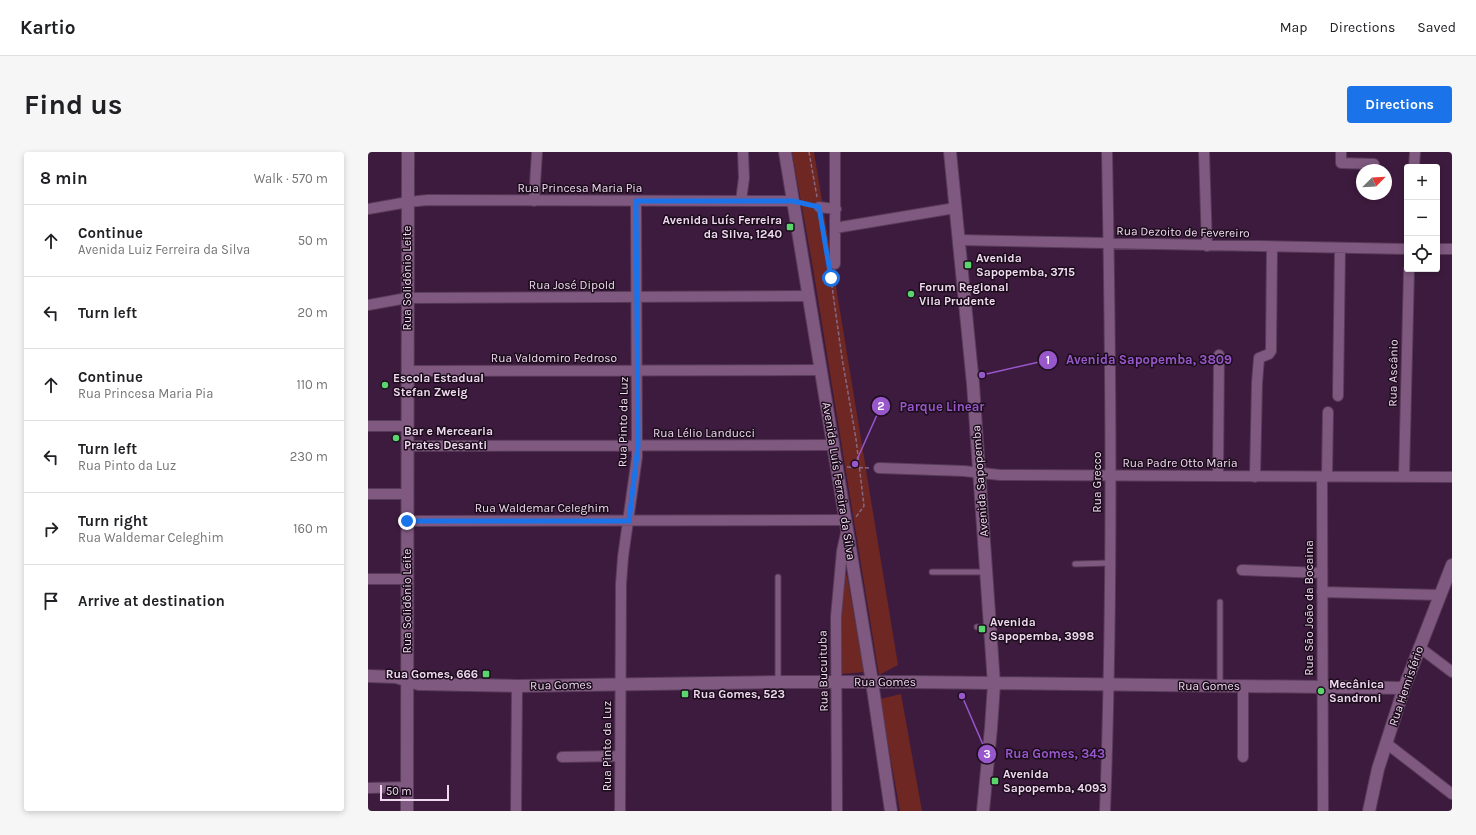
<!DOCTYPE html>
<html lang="en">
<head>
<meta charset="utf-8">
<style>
	body { margin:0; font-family:Karla,sans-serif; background:#f6f6f6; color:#202124 }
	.controls { position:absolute; right:12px; top:12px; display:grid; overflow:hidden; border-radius:4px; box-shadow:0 2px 6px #0003 }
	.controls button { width:36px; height:36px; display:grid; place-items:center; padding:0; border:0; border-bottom:1px solid #e0e0e0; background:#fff; color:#202124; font:20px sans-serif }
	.compass { position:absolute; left:988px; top:12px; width:36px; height:36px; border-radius:50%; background:#fff; box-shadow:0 2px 6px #0003; rotate:66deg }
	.scale { position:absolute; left:12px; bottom:10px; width:69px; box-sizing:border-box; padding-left:4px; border:2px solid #efd9ef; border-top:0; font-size:11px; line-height:14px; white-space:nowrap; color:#efd9ef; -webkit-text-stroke:3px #1c0d1c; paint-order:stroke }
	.stop { position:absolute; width:12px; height:12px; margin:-9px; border:3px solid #1a73e8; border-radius:50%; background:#fff }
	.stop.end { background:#1a73e8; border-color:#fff; box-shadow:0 1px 4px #0008 }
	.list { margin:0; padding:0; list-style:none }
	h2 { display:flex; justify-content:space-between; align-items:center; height:52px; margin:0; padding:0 16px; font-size:17px }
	h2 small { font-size:13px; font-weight:400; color:#757577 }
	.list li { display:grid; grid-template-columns:26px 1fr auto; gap:12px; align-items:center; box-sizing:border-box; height:72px; padding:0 16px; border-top:1px solid #e0e0e0 }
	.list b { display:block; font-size:15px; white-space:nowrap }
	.list p { margin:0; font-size:13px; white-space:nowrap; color:#757577 }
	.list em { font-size:13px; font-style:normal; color:#757577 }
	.icon { flex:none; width:22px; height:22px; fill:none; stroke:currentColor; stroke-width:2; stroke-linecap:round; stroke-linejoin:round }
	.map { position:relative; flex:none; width:1084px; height:659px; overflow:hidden; border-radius:4px }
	header { display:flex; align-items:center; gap:24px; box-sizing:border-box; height:56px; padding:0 20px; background:#fff; border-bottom:1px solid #e0e0e0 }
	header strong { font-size:19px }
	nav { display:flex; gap:22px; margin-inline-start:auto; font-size:14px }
	.intro { display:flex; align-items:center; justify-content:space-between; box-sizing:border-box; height:96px; padding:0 24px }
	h1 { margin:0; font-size:28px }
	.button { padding:10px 18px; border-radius:4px; background:#1a73e8; color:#fff; font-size:14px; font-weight:700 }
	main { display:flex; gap:24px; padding:0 24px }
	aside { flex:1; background:#fff; border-radius:4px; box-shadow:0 2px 6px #0003 }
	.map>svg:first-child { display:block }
	.green { fill:#6e2722 }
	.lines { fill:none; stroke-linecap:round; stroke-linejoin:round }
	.lane-casing { stroke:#583b59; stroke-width:7 }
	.street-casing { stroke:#583b59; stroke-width:12 }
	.secondary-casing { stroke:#583b59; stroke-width:14 }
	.path { stroke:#856886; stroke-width:1.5; stroke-dasharray:4 2; stroke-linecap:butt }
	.lane { stroke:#805980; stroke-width:5 }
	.street { stroke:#805980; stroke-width:10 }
	.secondary { stroke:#805980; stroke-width:12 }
	.route { stroke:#1a73e8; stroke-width:5 }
	.poi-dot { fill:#5ad56e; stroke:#1c0d1c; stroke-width:1.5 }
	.labels { text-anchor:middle; stroke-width:3; stroke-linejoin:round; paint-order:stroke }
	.street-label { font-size:12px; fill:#efd9ef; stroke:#1c0d1c }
	.poi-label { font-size:12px; font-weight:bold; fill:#efd9ef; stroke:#1c0d1c; text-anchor:start }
	.leader { fill:none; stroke:#9857cb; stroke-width:1.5 }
	.callout-dot { fill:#9857cb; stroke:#1c0d1c; stroke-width:1.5 }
	.mark-label { font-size:12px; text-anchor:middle; font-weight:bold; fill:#fff }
	.callout-label { font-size:13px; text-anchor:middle; font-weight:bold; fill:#9857cb; stroke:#1c0d1c; stroke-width:3; stroke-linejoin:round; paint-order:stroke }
</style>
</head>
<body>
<header>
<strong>Kartio</strong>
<nav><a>Map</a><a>Directions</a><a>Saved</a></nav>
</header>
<div class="intro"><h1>Find us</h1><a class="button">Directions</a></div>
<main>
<aside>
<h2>8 min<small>Walk · 570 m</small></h2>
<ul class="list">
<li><svg class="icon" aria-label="ahead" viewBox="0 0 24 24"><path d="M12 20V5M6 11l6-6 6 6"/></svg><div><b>Continue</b><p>Avenida Luiz Ferreira da Silva</p></div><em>50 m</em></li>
<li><svg class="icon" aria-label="left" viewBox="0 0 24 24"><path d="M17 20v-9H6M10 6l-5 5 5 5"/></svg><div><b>Turn left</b></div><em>20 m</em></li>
<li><svg class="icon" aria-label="ahead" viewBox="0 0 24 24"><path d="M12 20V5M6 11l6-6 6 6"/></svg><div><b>Continue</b><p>Rua Princesa Maria Pia</p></div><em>110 m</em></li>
<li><svg class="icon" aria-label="left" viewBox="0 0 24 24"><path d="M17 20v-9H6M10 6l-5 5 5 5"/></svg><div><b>Turn left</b><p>Rua Pinto da Luz</p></div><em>230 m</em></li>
<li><svg class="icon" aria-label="right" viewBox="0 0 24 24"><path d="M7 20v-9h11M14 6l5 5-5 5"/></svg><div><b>Turn right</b><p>Rua Waldemar Celeghim</p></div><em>160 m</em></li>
<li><svg class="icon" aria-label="arrive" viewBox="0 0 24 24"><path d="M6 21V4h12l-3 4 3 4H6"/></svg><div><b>Arrive at destination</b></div></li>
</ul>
</aside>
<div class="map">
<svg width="1084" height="659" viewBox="0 0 1084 659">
	<rect width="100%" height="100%" fill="#3d1b3e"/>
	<!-- green -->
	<path class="green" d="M424,0H446L530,513L511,523L444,110Z
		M474,421L478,422L479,424L496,520L472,522V423Z
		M533,542L554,659H532L512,547Z"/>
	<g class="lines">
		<!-- lane casing -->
		<g class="lane-casing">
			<path id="lane" d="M707,412L742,411
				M564,420H617
				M410,425V529
				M852,450V534
				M609,475L622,476"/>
		</g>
		<!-- street casing -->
		<g class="street-casing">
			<path id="street" d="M836,0L839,94
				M973,0V11L1006,12
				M1046,15L1047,0
				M166,49L169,0
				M373,49L376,26L375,0
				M451,55L468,57
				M0,57L40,50L60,48L425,49
				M467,76L587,56
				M591,88L1039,97
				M1069,97H1084
				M467,112V0
				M0,153L39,146L440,144
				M39,219L453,218
				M970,244L972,96
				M0,274H39
				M39,294L465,293
				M511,316L596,319L632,323L1084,325
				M850,324L851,203
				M887,325L889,231L891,206L901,202L903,199L904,95
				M954,325L955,659
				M959,325L960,260
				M1036,325L1041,117
				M0,342H39
				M39,369L477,368
				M874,418L954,421
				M0,427H39
				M954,440L1072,443
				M1051,495L1084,520
				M1018,591L1084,642
				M194,605L252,604
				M875,605V534
				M0,636L39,635
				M148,659L149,534
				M252,659L253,432L255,405L269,305L268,49
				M469,659L468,465L474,399L478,381
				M737,659C745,439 743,220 739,0"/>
		</g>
		<!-- secondary casing -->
		<g class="secondary-casing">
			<path id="secondary" d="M417,0L504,530L523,659
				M582,0L605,232L626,532L623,576L615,659
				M0,524L28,525L51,532L149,534L410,530H542L1036,536
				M39,659L40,0
				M1001,659L1010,617L1036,536L1084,413"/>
		</g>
		<!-- path -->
		<path class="path" d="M441,0L449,45
			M453,65L457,89
			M462,120L474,206L488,287L496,354L488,365
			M479,315L503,316"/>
		<!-- lane -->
		<use href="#lane" class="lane"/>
		<!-- street -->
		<use href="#street" class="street"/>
		<!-- secondary -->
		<use href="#secondary" class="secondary"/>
	</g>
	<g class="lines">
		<!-- route -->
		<path class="route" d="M39,369H261L270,294L268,49H425L451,55L463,126"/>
	</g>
	<!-- markers -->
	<g class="poi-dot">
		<rect x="418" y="71" width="8" height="8" rx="2"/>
		<rect x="596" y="109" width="8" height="8" rx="2"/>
		<circle cx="543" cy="142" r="4"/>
		<circle cx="17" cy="233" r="4"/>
		<circle cx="28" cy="286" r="4"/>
		<rect x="610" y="473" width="8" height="8" rx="2"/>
		<rect x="114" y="518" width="8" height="8" rx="2"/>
		<circle cx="953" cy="539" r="4"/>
		<rect x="313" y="538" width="8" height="8" rx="2"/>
		<rect x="623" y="625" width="8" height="8" rx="2"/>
	</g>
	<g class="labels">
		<!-- street labels -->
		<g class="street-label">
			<text x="212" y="40">Rua Princesa Maria Pia</text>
			<text transform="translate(815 80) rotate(1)" y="4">Rua Dezoito de Fevereiro</text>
			<text transform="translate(39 126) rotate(-90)" y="4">Rua Solidônio Leite</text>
			<text x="204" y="137">Rua José Dipold</text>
			<text x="186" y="210">Rua Valdomiro Pedroso</text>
			<text transform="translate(1025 221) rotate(-89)" y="4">Rua Ascânio</text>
			<text transform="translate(255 270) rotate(-89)" y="4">Rua Pinto da Luz</text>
			<text x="336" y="285">Rua Lélio Landucci</text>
			<text x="812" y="315">Rua Padre Otto Maria</text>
			<text transform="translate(471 329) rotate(81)" y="4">Avenida Luís Ferreira da Silva</text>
			<text transform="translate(612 329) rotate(-94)" y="4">Avenida Sapopemba</text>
			<text transform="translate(729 330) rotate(-90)" y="4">Rua Grecco</text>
			<text x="174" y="360">Rua Waldemar Celeghim</text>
			<text transform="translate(39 449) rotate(-90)" y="4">Rua Solidônio Leite</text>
			<text transform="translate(941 456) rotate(-90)" y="4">Rua São João da Bocaina</text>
			<text transform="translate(455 519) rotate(-91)" y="4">Rua Bucuituba</text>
			<text x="517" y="534">Rua Gomes</text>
			<text transform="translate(193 533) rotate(-1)" y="4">Rua Gomes</text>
			<text x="841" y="538">Rua Gomes</text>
			<text transform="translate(1038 534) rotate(-71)" y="4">Rua Hemisfério</text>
			<text transform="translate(239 594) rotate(-90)" y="4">Rua Pinto da Luz</text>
		</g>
		<!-- poi labels -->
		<g class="poi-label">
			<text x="414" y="72" text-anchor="end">Avenida Luís Ferreira<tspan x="414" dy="14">da Silva, 1240</tspan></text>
			<text x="608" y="110">Avenida<tspan x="608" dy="14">Sapopemba, 3715</tspan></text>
			<text x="551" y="139">Forum Regional<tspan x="551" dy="14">Vila Prudente</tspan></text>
			<text x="25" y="230">Escola Estadual<tspan x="25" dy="14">Stefan Zweig</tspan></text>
			<text x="36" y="283">Bar e Mercearia<tspan x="36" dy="14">Prates Desanti</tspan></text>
			<text x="622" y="474">Avenida<tspan x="622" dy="14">Sapopemba, 3998</tspan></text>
			<text x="110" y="526" text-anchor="end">Rua Gomes, 666</text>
			<text x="961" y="536">Mecânica<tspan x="961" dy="14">Sandroni</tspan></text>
			<text x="325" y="546">Rua Gomes, 523</text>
			<text x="635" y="626">Avenida<tspan x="635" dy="14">Sapopemba, 4093</tspan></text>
		</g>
	</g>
	<!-- callouts -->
	<path class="leader" d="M614 223L680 208M487 312L513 254M594 544L619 602"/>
	<g class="callout-dot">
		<circle cx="614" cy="223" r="4"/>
		<circle cx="487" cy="312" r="4"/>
		<circle cx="594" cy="544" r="4"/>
		<circle cx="680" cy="208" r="10"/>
		<circle cx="513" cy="254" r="10"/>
		<circle cx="619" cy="602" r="10"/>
	</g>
	<g class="mark-label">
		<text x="680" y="212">1</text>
		<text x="513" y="258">2</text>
		<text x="619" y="606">3</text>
	</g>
	<g class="callout-label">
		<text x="781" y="212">Avenida Sapopemba, 3809</text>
		<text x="574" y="259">Parque Linear</text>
		<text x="687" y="606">Rua Gomes, 343</text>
	</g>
</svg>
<div class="controls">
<button>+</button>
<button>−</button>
<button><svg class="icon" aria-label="locate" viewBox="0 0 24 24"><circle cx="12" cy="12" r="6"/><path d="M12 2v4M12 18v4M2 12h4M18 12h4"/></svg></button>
</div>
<svg class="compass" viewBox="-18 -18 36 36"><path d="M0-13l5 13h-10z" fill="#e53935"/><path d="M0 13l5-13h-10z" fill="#757577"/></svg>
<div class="scale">50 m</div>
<div class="stop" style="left:463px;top:126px"></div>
<div class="stop end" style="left:39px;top:369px"></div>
</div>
</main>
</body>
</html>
